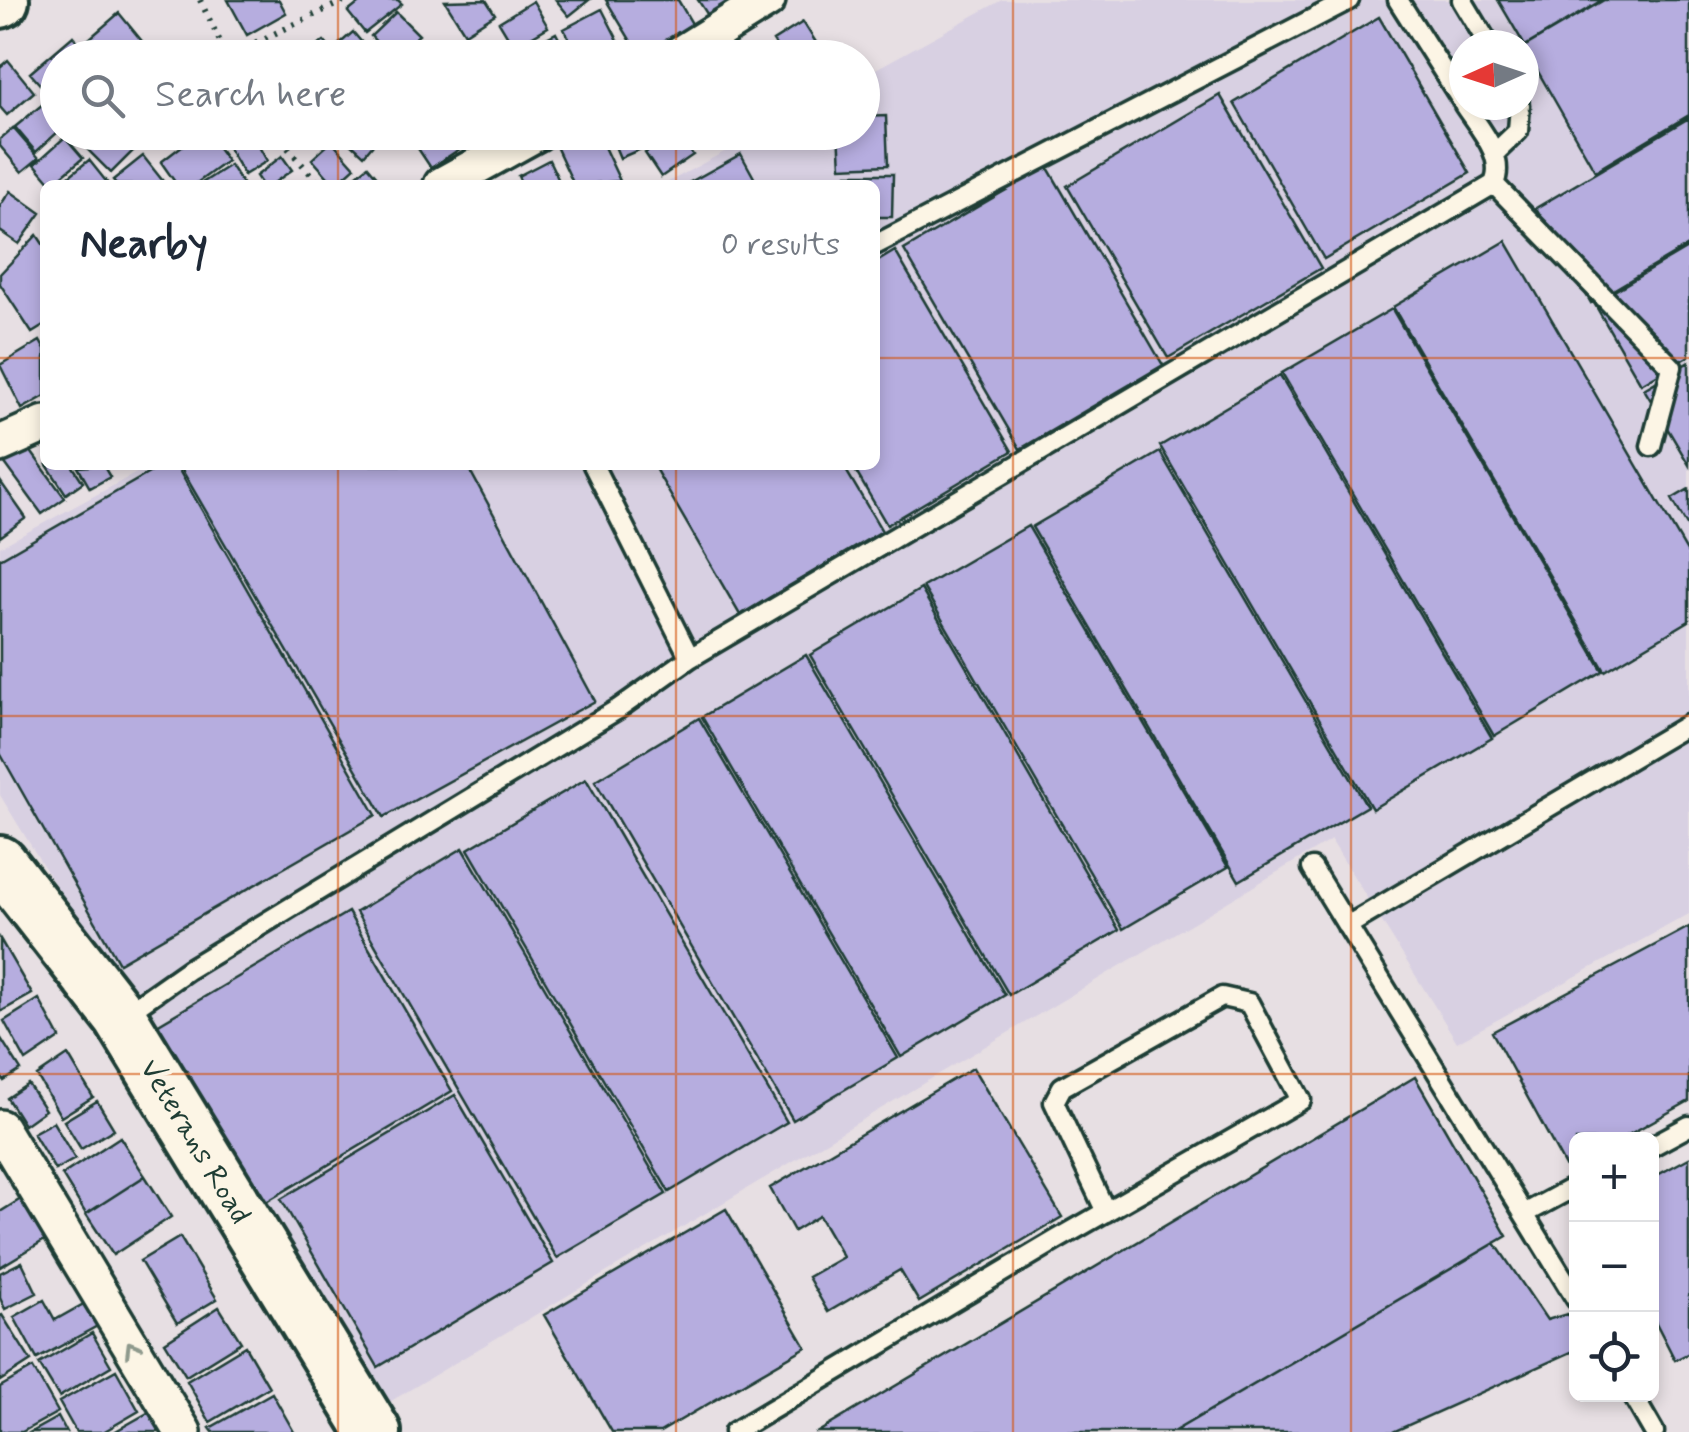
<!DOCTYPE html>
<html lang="en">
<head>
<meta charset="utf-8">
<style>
	body { margin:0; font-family:Mynerve,sans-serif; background:#f6f6f7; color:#1f2937 }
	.controls { position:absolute; right:30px; bottom:30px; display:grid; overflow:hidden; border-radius:15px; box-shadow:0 5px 15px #0003 }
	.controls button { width:90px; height:90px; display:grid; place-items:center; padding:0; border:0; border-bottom:2px solid #e0e1e3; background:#fff; color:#1f2937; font:50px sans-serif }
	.compass { position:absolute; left:1449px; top:30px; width:90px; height:90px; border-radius:50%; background:#fff; box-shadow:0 5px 15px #0003; rotate:267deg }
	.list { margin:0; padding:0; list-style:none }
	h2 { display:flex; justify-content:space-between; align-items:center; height:130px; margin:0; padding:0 40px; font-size:42px }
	h2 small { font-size:32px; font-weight:400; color:#747a83 }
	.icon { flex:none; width:55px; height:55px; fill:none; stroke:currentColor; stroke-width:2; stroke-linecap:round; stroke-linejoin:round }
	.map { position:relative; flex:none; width:1689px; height:1432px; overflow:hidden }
	.search { position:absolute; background:#fff; box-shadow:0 5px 15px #0003; left:40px; top:40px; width:840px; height:110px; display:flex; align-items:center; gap:25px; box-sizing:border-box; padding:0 35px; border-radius:55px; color:#747a83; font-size:38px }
	.panel { position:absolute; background:#fff; box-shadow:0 5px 15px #0003; left:40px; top:180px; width:840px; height:290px; border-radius:15px }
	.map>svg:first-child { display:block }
	.built { fill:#d8d0e2; fill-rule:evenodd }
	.building { fill:#b6addf; stroke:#1f3d34; stroke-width:2.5 }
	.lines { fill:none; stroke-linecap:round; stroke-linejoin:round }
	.lane-casing { stroke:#1f3d34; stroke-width:25 }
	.street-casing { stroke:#1f3d34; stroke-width:42 }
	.secondary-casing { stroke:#1f3d34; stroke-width:60 }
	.path { stroke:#1f3d34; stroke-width:6; stroke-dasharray:2.5 8; stroke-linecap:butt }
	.lane { stroke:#fcf5e5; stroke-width:18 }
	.street { stroke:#fcf5e5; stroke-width:35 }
	.secondary { stroke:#fcf5e5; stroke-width:52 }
	.oneway { stroke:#8e998c }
	.grid { fill:none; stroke:#d45610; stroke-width:2.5; stroke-opacity:0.55 }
	.labels { text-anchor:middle; stroke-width:8; stroke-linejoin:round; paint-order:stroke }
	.street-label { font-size:30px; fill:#1f3d34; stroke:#fcf5e5 }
</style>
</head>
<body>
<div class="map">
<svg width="1689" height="1432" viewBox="0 0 1689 1432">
	<rect width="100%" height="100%" fill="#e7dfe3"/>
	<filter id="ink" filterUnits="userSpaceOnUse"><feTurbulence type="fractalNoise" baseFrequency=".01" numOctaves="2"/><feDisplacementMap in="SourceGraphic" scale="20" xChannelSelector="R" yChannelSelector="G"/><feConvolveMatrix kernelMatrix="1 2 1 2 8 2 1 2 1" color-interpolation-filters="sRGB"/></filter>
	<g filter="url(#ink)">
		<!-- built -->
		<path class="built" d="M1002,0H1689V914L1457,1042L1331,840L376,1410L0,795V547L151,465H875V185H663L759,133L862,132L863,76ZM1464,45H1524V105H1464Z"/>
		<!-- building -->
		<path class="building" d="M228,0H279L286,13L247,35Z
			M363,0H398L402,4L365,33L348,12Z
			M486,0L495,14L465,33L445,1Z
			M556,0H589L569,16Z
			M606,0H678L697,32L654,58H641Z
			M698,0H741L711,20Z
			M1498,0H1602L1525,46Z
			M1604,0H1689V115L1595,171L1524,47Z
			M533,1L548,27L514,47L499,22Z
			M602,9L627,58H579L564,29Z
			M396,12L419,35L391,58L371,36Z
			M119,13L154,56L153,58H105L89,39Z
			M1379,17L1470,173L1324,259L1234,103Z
			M803,22L826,58H784L773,41Z
			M353,32L375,58H345L336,47Z
			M556,33L569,58H519L517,54Z
			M73,36L91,58H58V105L30,73Z
			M324,41L338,58H304Z
			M418,41L435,58H403Z
			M8,60L34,92L7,115L0,107V67Z
			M1220,95L1321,268L1168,358L1067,186Z
			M43,104L58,121V132L36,152L15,127Z
			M886,116L888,165L841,167L839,132H862V117Z
			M1689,118V245L1591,303L1536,208Z
			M13,128L39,158L22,172L0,146V139Z
			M81,132H152L111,173L76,138Z
			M200,132H206L227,161L194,185H177L161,162Z
			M339,132H383L364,155Z
			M407,132H464L470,142L431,168Z
			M579,132H597L620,181L574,185L555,144Z
			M609,132H651L655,143L620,158Z
			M677,132L693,155L661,177L645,153Z
			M252,134L267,161L244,175L228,148Z
			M65,137L83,158L52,184L35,164Z
			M332,141L355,167L335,185L312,159Z
			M741,154L758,185H685Z
			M143,156L166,185H117L113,180Z
			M282,156L292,170L271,185H262L256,176Z
			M89,160L109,185H66L63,181Z
			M549,160L561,185H522L518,176Z
			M230,165L243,185H199Z
			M368,166L384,185H345Z
			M1047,166L1163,365L1020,449L904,250Z
			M847,174H893L892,217H875V185H847Z
			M10,191L41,213L19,244L0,231V206Z
			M37,235L45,247V325L32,333L0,284V274Z
			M1506,241L1689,555V621L1605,671L1393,307Z
			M1689,247V356L1641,384L1594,303Z
			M895,251L1012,451L887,525L852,465H875V263Z
			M1392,309L1603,671L1494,736L1282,373Z
			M40,341L45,350V396L22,409L0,365Z
			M1689,362V465L1644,389Z
			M1280,375L1492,738L1372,809L1160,446Z
			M27,446L65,498L42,514L4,462Z
			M1160,452L1367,806L1239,881L1032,527Z
			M47,465H72L83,482L66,494Z
			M103,465L110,477L90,488L78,467Z
			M163,465H176L376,815L119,963L0,753V559Z
			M179,465H467L595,701L384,817Z
			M653,465H843L882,531L740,615Z
			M0,481L26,518L0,537Z
			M1689,489V529L1672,499Z
			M1028,526L1228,867L1123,929L923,587Z
			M921,589L1119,930L1009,995L810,655Z
			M806,655L1005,995L901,1057L702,717Z
			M699,718L898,1058L793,1120L595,781Z
			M586,779L787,1122L669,1192L468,849Z
			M463,848L666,1194L557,1258L356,912Z
			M348,912L452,1091L261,1205L157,1025Z
			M1689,927V1101L1619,1140H1576V1162L1566,1168L1492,1032Z
			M0,939L32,994L0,1012Z
			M39,999L60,1038L26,1061L4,1021Z
			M0,1037L21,1070L4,1081L0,1074Z
			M68,1055L93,1097L61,1117L37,1076Z
			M973,1068L1062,1217L919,1302L900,1270L828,1312L808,1277L843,1257L819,1216L794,1231L770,1188Z
			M1415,1077L1507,1236L1173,1432H818Z
			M28,1084L45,1110L24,1125L7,1098Z
			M455,1095L553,1263L378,1367L281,1199Z
			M97,1101L114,1129L81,1149L64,1121Z
			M53,1122L75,1159L55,1170L33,1133Z
			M120,1137L145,1176L86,1214L62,1175Z
			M1689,1158V1353L1675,1360L1652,1315V1178Z
			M145,1176L171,1217L113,1255L86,1214Z
			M29,1194L53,1235L0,1267V1212Z
			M726,1209L806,1347L660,1432H612L544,1315Z
			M180,1237L217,1299L177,1323L140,1261Z
			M1495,1243L1547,1320L1567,1314L1576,1332V1350L1393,1432H1173Z
			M22,1262L37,1293L5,1309L0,1298V1273Z
			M44,1300L55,1320L89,1301L101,1324L37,1359L14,1317Z
			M219,1307L241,1342L186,1376L165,1342Z
			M2,1315L31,1361L0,1381V1316Z
			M92,1333L111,1366L59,1397L39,1364Z
			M245,1346L269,1387L210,1422L187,1381Z
			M33,1368L58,1412L22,1432H0V1387Z
			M116,1370L139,1411L103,1432H76L59,1402Z
			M272,1393L294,1432H213L210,1428Z
			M153,1410L165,1432H114Z
			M58,1417L66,1432H31Z"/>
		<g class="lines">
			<!-- lane casing -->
			<g class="lane-casing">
				<path id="lane" d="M1398,0L1464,104
					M1462,0L1489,45
					M1495,153L1518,131L1520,105
					M1494,184L1672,367L1651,446
					M875,245L1349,0
					M593,465L690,658
					M1312,868L1576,1299
					M1347,926L1689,724
					M125,1014L189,969L618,709L690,658L1494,184C1506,156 1479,128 1464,105
					M1652,1146L1689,1126
					M1526,1213L1576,1186
					M1632,1394L1654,1432
					M734,1432L1058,1239L1301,1100L1249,1003L1222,997L1062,1087L1054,1102L1106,1212"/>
			</g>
			<!-- street casing -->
			<g class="street-casing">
				<path id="street" d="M674,58L767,0
					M442,185L538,132
					M0,444L45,424
					M0,1128L183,1432"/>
			</g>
			<!-- secondary casing -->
			<g class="secondary-casing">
				<path id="secondary" d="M0,1L2,0
					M0,863L120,1017L374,1432"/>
			</g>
			<!-- path -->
			<path class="path" d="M200,0L227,56
				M227,56L346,0
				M274,132L320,185"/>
			<!-- lane -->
			<use href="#lane" class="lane"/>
			<!-- street -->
			<use href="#street" class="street"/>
			<!-- secondary -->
			<use href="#secondary" class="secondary"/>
		</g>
		<!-- one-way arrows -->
		<defs><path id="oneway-chevron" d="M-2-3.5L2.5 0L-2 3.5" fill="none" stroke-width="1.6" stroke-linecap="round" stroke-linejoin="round" transform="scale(2.5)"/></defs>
		<use class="oneway" href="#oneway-chevron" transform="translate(132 1348) rotate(-121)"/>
	</g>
	<!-- grid -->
	<path class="grid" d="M338,0V58M676,0V58M1013,0V1432M1351,0V1432M338,132V185M676,132V185M0,358H45M875,358H1689M338,465V1432M676,465V1432M0,716H1689M0,1074H1689"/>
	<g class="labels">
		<!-- street labels -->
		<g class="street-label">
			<text transform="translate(196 1141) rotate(59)" y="10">Veterans Road</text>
		</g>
	</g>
</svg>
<div class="controls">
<button>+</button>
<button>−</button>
<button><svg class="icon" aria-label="locate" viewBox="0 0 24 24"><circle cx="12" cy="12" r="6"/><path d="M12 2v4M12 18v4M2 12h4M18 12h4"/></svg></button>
</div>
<svg class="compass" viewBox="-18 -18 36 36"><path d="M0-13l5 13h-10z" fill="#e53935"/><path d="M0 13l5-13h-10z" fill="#747a83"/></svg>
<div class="search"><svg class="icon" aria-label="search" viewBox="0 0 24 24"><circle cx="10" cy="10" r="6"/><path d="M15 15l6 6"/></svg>Search here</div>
<section class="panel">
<h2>Nearby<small>0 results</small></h2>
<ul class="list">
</ul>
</section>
</div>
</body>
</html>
